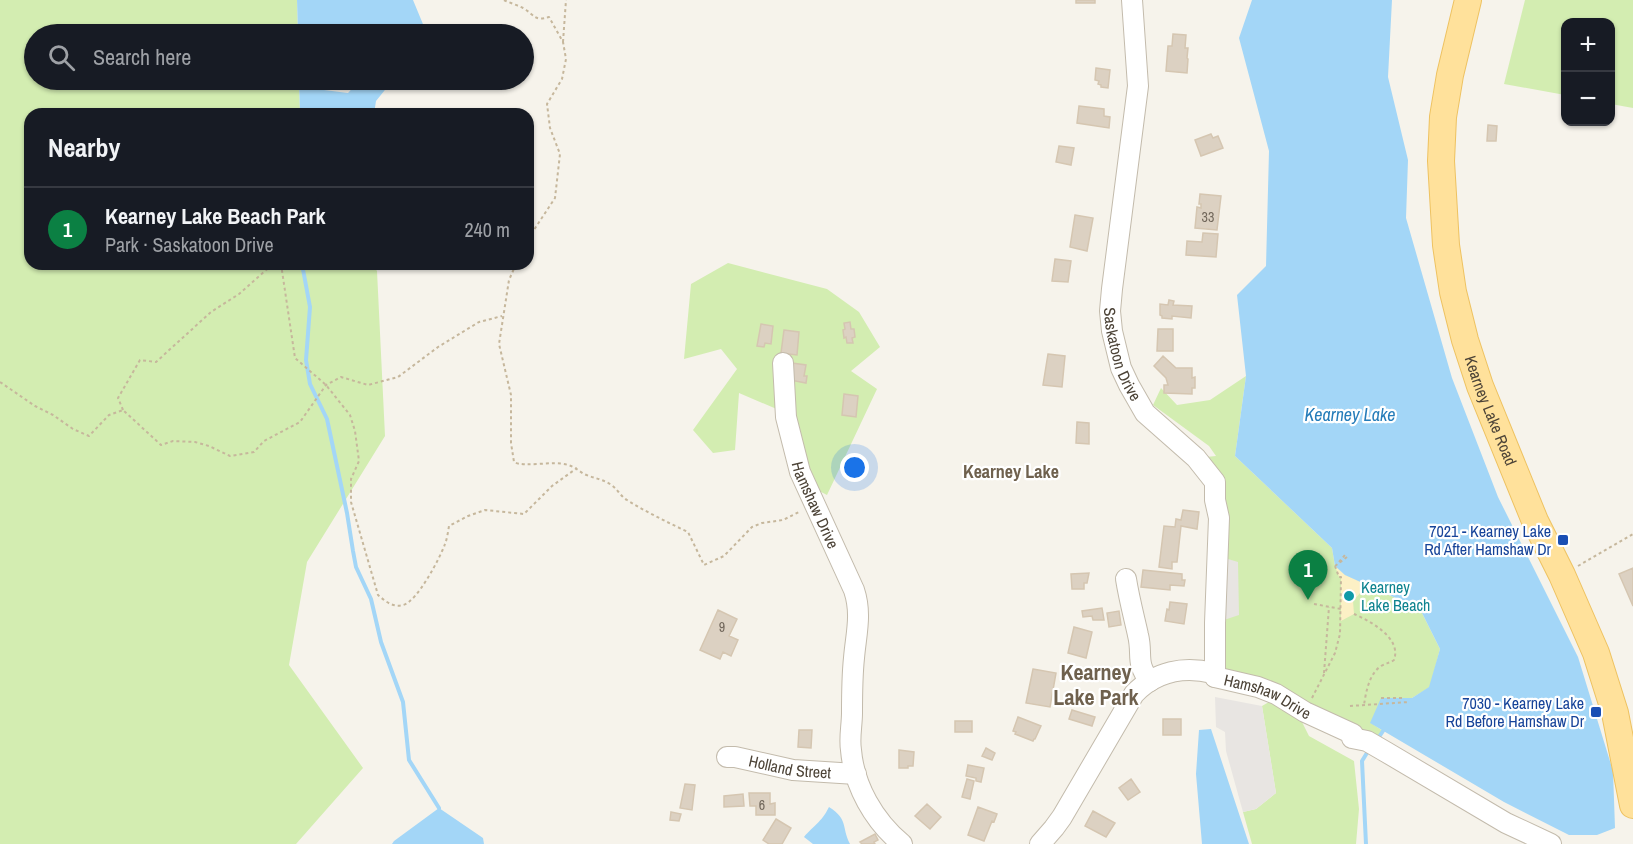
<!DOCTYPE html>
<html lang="en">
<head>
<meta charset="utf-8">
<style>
	body { margin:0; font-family:"Archivo Narrow",sans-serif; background:#20242c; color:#f1f3f6 }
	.controls { position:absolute; right:18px; top:18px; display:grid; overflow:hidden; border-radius:12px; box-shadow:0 2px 4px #0004 }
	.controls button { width:54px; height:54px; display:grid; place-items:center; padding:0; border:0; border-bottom:2px solid #363941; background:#171b24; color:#f1f3f6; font:30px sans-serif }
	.you { position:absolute; left:855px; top:468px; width:21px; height:21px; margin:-15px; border:4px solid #fff; border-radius:50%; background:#1a73e8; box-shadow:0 0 0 9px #1a73e833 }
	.badge { display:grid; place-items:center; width:39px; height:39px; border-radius:50%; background:#0b8043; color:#fff; font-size:20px; font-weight:700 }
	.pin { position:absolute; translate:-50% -50px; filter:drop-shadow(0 2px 3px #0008) }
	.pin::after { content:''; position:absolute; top:32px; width:21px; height:18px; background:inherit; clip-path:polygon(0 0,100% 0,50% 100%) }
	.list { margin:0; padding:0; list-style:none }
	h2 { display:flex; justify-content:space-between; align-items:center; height:78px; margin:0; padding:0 24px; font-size:26px }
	h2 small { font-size:20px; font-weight:400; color:#9ea1a6 }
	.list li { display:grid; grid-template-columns:39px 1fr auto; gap:18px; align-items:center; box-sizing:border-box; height:84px; padding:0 24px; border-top:2px solid #363941 }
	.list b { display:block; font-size:22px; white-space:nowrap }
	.list p { margin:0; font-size:20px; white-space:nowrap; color:#9ea1a6 }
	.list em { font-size:20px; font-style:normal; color:#9ea1a6 }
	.icon { flex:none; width:33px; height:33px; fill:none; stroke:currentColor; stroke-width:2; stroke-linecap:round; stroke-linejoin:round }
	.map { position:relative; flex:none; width:1633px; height:844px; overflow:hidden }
	.search { position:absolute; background:#171b24; box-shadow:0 2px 4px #0004; left:24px; top:24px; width:510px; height:66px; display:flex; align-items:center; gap:15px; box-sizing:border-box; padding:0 21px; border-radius:33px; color:#9ea1a6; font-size:22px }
	.panel { position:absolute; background:#171b24; box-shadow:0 2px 4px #0004; left:24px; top:108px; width:510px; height:162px; border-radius:18px }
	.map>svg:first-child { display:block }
	.green { fill:#d3edb1 }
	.sand { fill:#fcf0c5 }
	.parking { fill:#e8e5e2 }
	.water { fill:#a3d6f7 }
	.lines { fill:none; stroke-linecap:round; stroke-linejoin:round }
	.stream { stroke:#a3d6f7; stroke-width:4 }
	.building { fill:#dcd1c2; stroke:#d5c6b1; stroke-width:1.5 }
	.minor-casing { stroke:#c3bbac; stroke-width:22 }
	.major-casing { stroke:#eec261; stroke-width:28 }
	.path { stroke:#c6b79c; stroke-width:2; stroke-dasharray:3 3; stroke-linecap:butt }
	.minor { stroke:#fff; stroke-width:20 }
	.major { stroke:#ffe19b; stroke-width:26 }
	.transit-dot { fill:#1a4fb4; stroke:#fff; stroke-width:2 }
	.culture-dot { fill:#0f9aa8; stroke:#fff; stroke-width:2 }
	.labels { text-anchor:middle; stroke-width:4.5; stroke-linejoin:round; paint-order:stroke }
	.number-label { font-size:14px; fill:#70665a }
	.street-label { font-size:16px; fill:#4c4337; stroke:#fff }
	.transit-label { font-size:16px; fill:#164399; stroke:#fff; text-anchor:end }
	.culture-label { font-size:16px; fill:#0d838f; stroke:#fff; text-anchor:start }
	.water-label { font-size:18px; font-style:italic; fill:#257cb9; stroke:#fff }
	.neighbourhood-label { font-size:18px; font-weight:bold; fill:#6f614e; stroke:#fff }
	.district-label { font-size:22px; font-weight:bold; fill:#6f614e; stroke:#fff }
</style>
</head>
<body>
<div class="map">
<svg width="1633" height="844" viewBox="0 0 1633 844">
	<rect width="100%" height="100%" fill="#f6f3eb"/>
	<!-- green -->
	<path class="green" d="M0,0H297L298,34H34V80H299L300,114H30V264H372L377,271L385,436L307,562L289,665L363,768L296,844H0Z
		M1525,0H1633V108L1611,104L1610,22H1566L1565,95L1504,84Z
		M728,263L827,289L859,312L880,347L851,371L877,389L827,495L796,479L779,410L739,393L735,450L713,453L693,430L737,369L721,349L684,359L691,284Z
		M1246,376L1235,456L1332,548L1335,566L1345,575L1420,609L1440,649L1430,687L1412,698H1397L1371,723L1383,731L1372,746L1215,677V500L1196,458L1216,456L1209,446L1153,405L1161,388L1177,405L1210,400Z
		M1276,698L1296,710L1309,736L1354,761L1359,809L1356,844H1252L1243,812L1256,809L1276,793L1262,706Z"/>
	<!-- sand -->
	<path class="sand" d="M1335,566L1345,575L1362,582V591L1353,601L1354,614L1341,621V577H1339Z"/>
	<!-- parking -->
	<path class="parking" d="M1218,556L1238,562L1239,615L1215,623Z
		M1215,697L1262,706L1276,793L1256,809L1243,812L1226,751L1225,732L1216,727Z"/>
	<!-- water -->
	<path class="water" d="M297,0H413L425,29L422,34H298Z
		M1252,0H1392L1388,77L1408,160L1406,218L1452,378L1498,497L1578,657L1613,771L1615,828L1597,835H1569L1504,802L1370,723L1381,698H1412L1429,687L1440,649L1420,609L1345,575L1335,566L1332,548L1235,456L1246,376L1237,295L1266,266L1269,151L1239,38Z
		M299,80H324V90L348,93L360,80H393L376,101L374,114H300Z
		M1211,729L1249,844H1202L1196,774L1199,730Z
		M829,807C849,820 841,826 850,844H813L804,837C814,825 821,823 829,807Z
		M439,808L483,838L484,844H392L394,841Z"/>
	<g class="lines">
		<!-- stream -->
		<path class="stream" d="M302,264L310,307L306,360L310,384L327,419L347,513L353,551L356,567L371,599L381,642L403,702L409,760L439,808
			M1377,740L1383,731
			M1366,844L1362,761L1370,748"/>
	</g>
	<!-- building -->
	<path class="building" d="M1076,0H1095V3H1076Z
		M1173,34L1186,35L1185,48H1188L1187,58L1188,59L1187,73L1166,71L1168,46H1172Z
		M1096,68L1110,70L1108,88L1101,87V85L1098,84L1099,81L1095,80Z
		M1079,106L1104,109V116L1110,117L1109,128L1077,123Z
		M1488,125L1497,126L1496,141H1487Z
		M1211,134L1213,138L1218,136L1223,148L1201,156L1195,140Z
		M1059,146L1074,148L1071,165L1056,162Z
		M1200,194L1221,196L1217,230L1195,228L1197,207L1201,208V204H1199Z
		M1075,215L1093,218L1087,251L1070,247Z
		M1203,233L1218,234L1216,257L1186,255L1187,241L1202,242Z
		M1055,259L1071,261L1068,282L1052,281Z
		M1169,300L1174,301L1173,305L1192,306L1191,318L1172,316V319L1162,318V316L1160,315V304L1168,305Z
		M850,322L851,329H854L855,337L852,338L853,343H847L846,337L844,338L843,330L845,329L844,323Z
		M761,324L773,326L771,344L765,343L764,347L757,346Z
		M1158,329H1173V351H1157Z
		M784,330L799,332L797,355L781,353Z
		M1048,354L1065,356L1062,387L1043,385Z
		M1163,356L1176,368H1192V378L1195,377V388H1192V394L1164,393V385H1168L1166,378L1154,366Z
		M792,363L806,365L804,376H807L806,383L790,380Z
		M844,394L858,396L856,417L842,415Z
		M1077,422L1089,423V444L1076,443Z
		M1183,510L1199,512L1197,529L1181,526L1177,562H1172V569L1159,567L1164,526L1175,527L1176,519L1181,520Z
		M1633,568V606L1619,574Z
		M1143,570L1182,574V580H1185L1184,586L1170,585V590L1141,587Z
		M1089,573L1087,583H1084V589H1072L1071,574Z
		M1170,602L1187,604L1184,624L1165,621L1167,609L1169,610Z
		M1102,608L1104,620H1093L1092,616L1083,617L1082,611Z
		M718,610L737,619L729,636L738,640L731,656L723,652L720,659L700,650Z
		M1119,611L1121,625L1109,627L1107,613Z
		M1074,627L1092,632L1086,658L1068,653Z
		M1033,669L1056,673L1050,707L1026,703Z
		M1072,710L1095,717L1092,726L1069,719Z
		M1018,717L1041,726L1035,739H1034L1033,741L1015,734L1016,732L1013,731Z
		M1163,719H1181V735H1163Z
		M955,721H972V732H955Z
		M799,730H812L811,748L798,747Z
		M986,748L995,753L992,760L982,756Z
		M899,750L914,752L913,766H908V768H899Z
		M968,765L984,768L981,782L976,781V778L966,776Z
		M967,779L974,781L970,799L962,797Z
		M1131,779L1140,792L1128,800L1119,788Z
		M685,784L695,785L692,810L680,808Z
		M749,793H770V804L775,803V815H756V806H750Z
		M743,794L744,806L724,807V796Z
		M927,804L941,817L930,829L915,816Z
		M978,807L997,814L994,822L992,821L984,841L968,835Z
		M1093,811L1115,823L1106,837L1085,826Z
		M671,812L681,814L679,821L670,820Z
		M776,819L791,828L782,844H769L763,840Z
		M875,834L878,840L874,842L875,844H862L860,842Z"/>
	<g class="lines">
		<!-- minor casing -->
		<g class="minor-casing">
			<g id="minor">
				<path id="s1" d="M1132,0L1138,86L1112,289L1110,311L1112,331L1121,368L1129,385L1145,413L1196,458L1215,482V500L1219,518L1215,623V677"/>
				<path id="s2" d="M783,363L786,417L800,472L854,590C862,614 856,634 854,658C852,677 852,695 852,713C852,725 849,738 851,750C854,786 874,821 902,844"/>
				<path d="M1126,579C1129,598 1134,617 1138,635C1143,655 1135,663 1150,681"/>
				<path id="s3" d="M727,757H735L793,770L856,774"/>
				<path id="s4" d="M1040,844L1054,828L1062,817L1134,694C1156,671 1184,666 1213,673L1215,677L1258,687L1276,694L1305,712L1353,734L1352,738L1367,741L1386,752L1506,823L1551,844"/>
			</g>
		</g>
		<!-- major casing -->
		<g class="major-casing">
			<g id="major">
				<path id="s5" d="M1468,0L1450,75L1443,117L1441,161L1446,245L1453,292L1465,340L1480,386L1535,521L1562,575L1596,653L1615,713L1633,805"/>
			</g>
		</g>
		<!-- path -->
		<path class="path" d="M504,0C510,3 517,5 523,8C534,14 534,22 549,17L563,42L566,59L562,79L547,104L550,128L560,154L555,198L528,239
			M563,42L566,0
			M281,264L295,358L326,385L350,415L355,431L359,461L351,479V502L378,595C385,601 393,608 403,605C417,602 440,558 445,544C447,539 448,532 449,526L468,516L485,510L524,514L552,486L577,468
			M516,264L509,280L499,344L511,395V443L514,462C525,468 553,460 568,465C575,467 579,471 584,474C593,478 602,479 610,484C617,488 620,496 627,500C646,512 667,522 688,532L704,565L724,556L752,527L762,523L783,520L799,512
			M0,382L35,406L53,415L73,429L89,436L109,415L123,410L161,445L173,441L195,442L209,446L230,456L254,452L264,441L300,422L326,385L341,377L368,385L398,377L438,347L479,322L502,316
			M123,410L118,398L140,360L156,362L211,312L239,294L273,264
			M1339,562L1345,555
			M1335,566L1347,557
			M1578,566L1633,534
			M1314,604L1341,609
			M1354,614C1370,621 1402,638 1394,660C1390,663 1386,663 1381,666C1369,674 1366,692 1364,705
			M1324,673L1329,607
			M1312,698L1335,653L1340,634L1341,577H1339L1335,566
			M1381,698H1402
			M1350,706L1409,702"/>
		<!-- minor -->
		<use href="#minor" class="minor"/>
		<!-- major -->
		<use href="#major" class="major"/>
	</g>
	<!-- markers -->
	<g class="transit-dot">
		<rect x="1557" y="534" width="12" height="12" rx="3"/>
		<rect x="1590" y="706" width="12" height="12" rx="3"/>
	</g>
	<circle class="culture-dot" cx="1349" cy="596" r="6"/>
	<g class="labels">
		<!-- number labels -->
		<g class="number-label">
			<text x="1208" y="222">33</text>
			<text x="722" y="632">9</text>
			<text x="762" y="810">6</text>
		</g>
		<!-- street labels -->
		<g class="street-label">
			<text dy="6" stroke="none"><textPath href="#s1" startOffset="358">Saskatoon Drive</textPath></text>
			<text dy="6" stroke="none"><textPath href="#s5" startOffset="420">Kearney Lake Road</textPath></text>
			<text dy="6" stroke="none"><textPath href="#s2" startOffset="147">Hamshaw Drive</textPath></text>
			<text dy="6" stroke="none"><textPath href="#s4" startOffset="324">Hamshaw Drive</textPath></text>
			<text dy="6" stroke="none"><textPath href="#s3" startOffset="64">Holland Street</textPath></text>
		</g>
		<!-- transit labels -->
		<g class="transit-label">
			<text x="1551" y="537">7021 - Kearney Lake<tspan x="1551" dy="18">Rd After Hamshaw Dr</tspan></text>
			<text x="1584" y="709">7030 - Kearney Lake<tspan x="1584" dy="18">Rd Before Hamshaw Dr</tspan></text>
		</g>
		<!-- culture labels -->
		<g class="culture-label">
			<text x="1361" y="593">Kearney<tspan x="1361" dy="18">Lake Beach</tspan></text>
		</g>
		<!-- water labels -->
		<g class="water-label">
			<text x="1350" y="421">Kearney Lake</text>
		</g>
		<!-- neighbourhood labels -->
		<g class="neighbourhood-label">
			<text x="1011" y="478">Kearney Lake</text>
		</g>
		<!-- district labels -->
		<g class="district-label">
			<text x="1096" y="680">Kearney<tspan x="1096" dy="25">Lake Park</tspan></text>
		</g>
	</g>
</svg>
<div class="controls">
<button>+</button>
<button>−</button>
</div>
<div class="you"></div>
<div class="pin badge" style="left:1308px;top:600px">1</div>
<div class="search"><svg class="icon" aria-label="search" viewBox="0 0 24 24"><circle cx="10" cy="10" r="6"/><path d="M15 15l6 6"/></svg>Search here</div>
<section class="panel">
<h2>Nearby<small></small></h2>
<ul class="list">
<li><span class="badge">1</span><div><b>Kearney Lake Beach Park</b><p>Park · Saskatoon Drive</p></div><em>240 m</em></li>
</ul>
</section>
</div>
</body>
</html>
